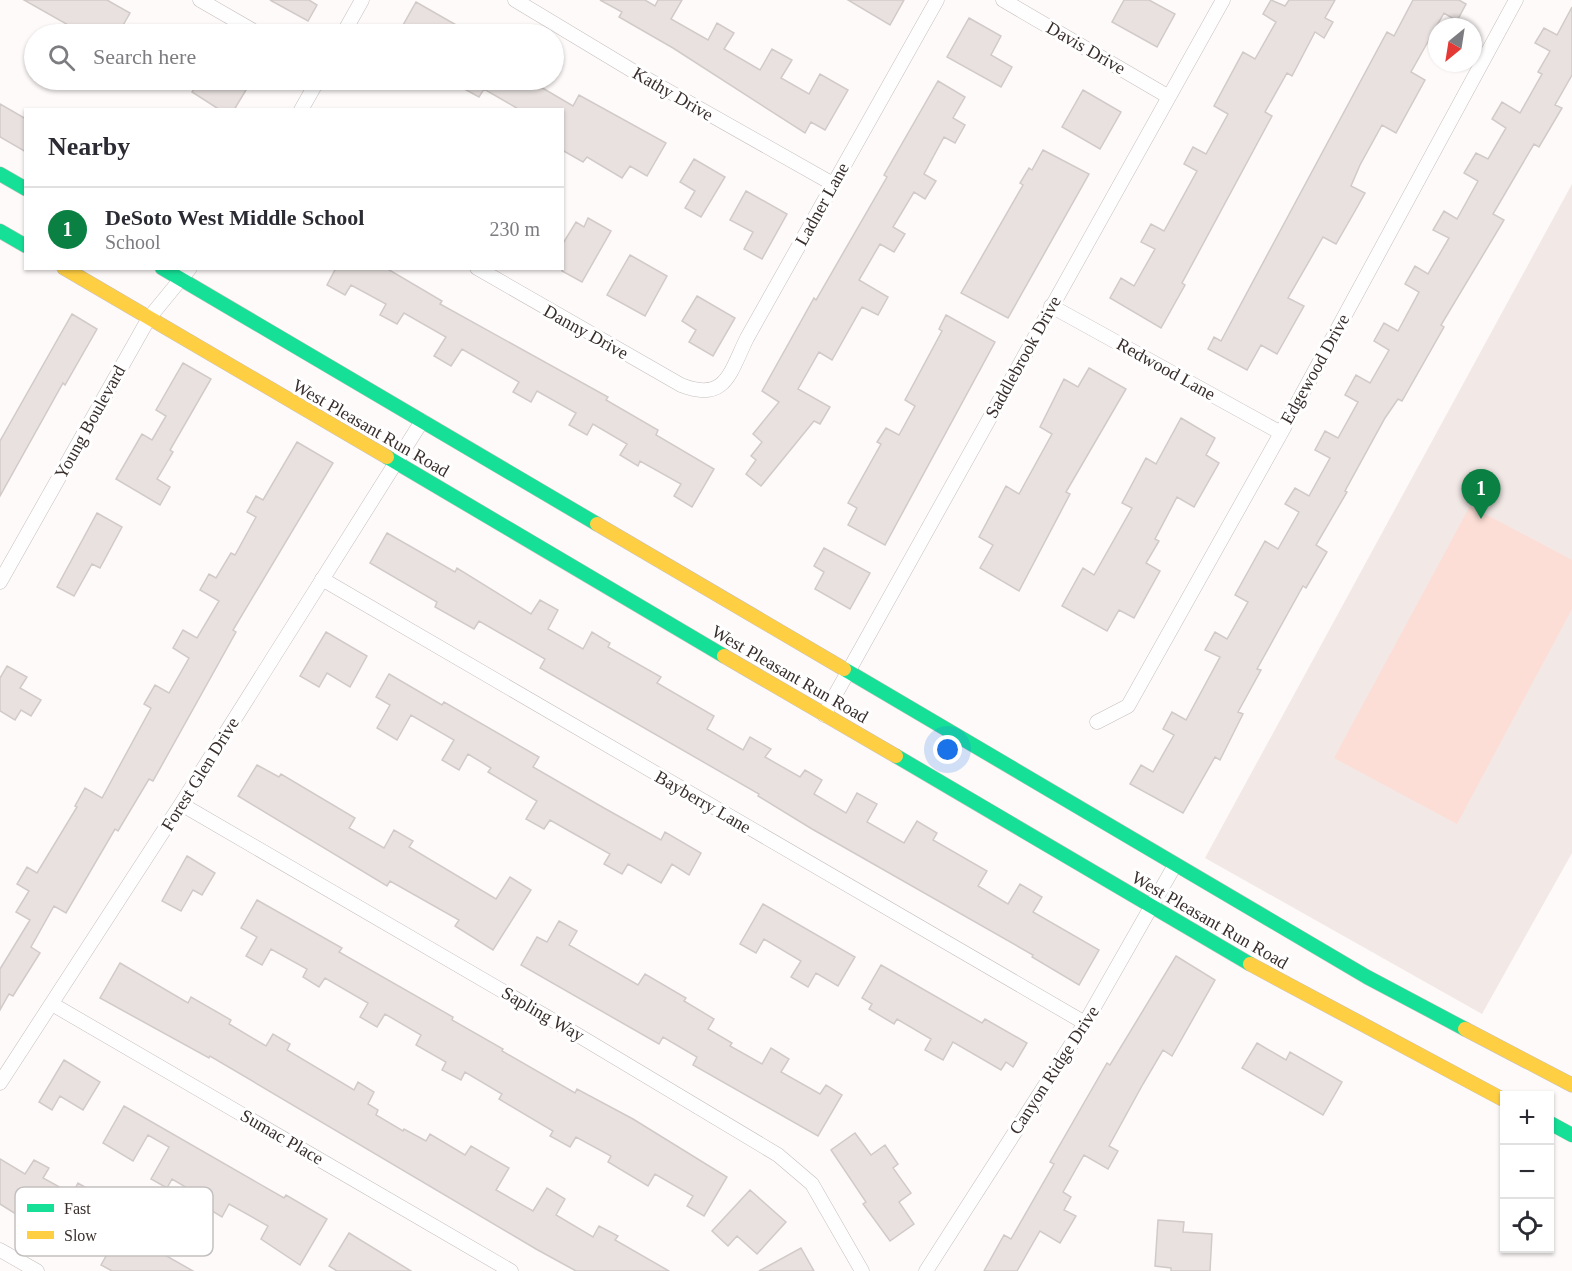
<!DOCTYPE html>
<html lang="en">
<head>
<meta charset="utf-8">
<style>
	body { margin:0; font-family:Georgia,serif; background:#f7f7f7; color:#2b2b33 }
	.controls { position:absolute; right:18px; bottom:18px; display:grid; overflow:hidden; border-radius:0px; box-shadow:0 2px 4px #0004 }
	.controls button { width:54px; height:54px; display:grid; place-items:center; padding:0; border:0; border-bottom:2px solid #e1e1e2; background:#fff; color:#2b2b33; font:30px sans-serif }
	.compass { position:absolute; left:1428px; top:18px; width:54px; height:54px; border-radius:50%; background:#fff; box-shadow:0 2px 4px #0004; rotate:210deg }
	.you { position:absolute; left:948px; top:750px; width:21px; height:21px; margin:-15px; border:4px solid #fff; border-radius:50%; background:#1a73e8; box-shadow:0 0 0 9px #1a73e833 }
	.badge { display:grid; place-items:center; width:39px; height:39px; border-radius:50%; background:#0b8043; color:#fff; font-size:20px; font-weight:700 }
	.pin { position:absolute; translate:-50% -50px; filter:drop-shadow(0 2px 3px #0008) }
	.pin::after { content:''; position:absolute; top:32px; width:21px; height:18px; background:inherit; clip-path:polygon(0 0,100% 0,50% 100%) }
	.list { margin:0; padding:0; list-style:none }
	h2 { display:flex; justify-content:space-between; align-items:center; height:78px; margin:0; padding:0 24px; font-size:26px }
	h2 small { font-size:20px; font-weight:400; color:#7c7c81 }
	.list li { display:grid; grid-template-columns:39px 1fr auto; gap:18px; align-items:center; box-sizing:border-box; height:84px; padding:0 24px; border-top:2px solid #e1e1e2 }
	.list b { display:block; font-size:22px; white-space:nowrap }
	.list p { margin:0; font-size:20px; white-space:nowrap; color:#7c7c81 }
	.list em { font-size:20px; font-style:normal; color:#7c7c81 }
	.icon { flex:none; width:33px; height:33px; fill:none; stroke:currentColor; stroke-width:2; stroke-linecap:round; stroke-linejoin:round }
	.map { position:relative; flex:none; width:1572px; height:1271px; overflow:hidden }
	.search { position:absolute; background:#fff; box-shadow:0 2px 4px #0004; left:24px; top:24px; width:540px; height:66px; display:flex; align-items:center; gap:15px; box-sizing:border-box; padding:0 21px; border-radius:33px; color:#7c7c81; font-size:22px }
	.panel { position:absolute; background:#fff; box-shadow:0 2px 4px #0004; left:24px; top:108px; width:540px; height:162px; border-radius:0px }
	.map>svg:first-child { display:block }
	.built { fill:#f2e8e6 }
	.green { fill:#fdded6 }
	.building { fill:#e8e1df; stroke:#d1cac9; stroke-width:1.5 }
	.lines { fill:none; stroke-linecap:round; stroke-linejoin:round }
	.street-casing { stroke:#c5bfbe; stroke-width:15 }
	.fast-casing { stroke:#c5bfbe; stroke-width:15 }
	.slow-casing { stroke:#c5bfbe; stroke-width:15 }
	.street { stroke:#fffefe; stroke-width:14 }
	.fast { stroke:#16e098; stroke-width:14 }
	.slow { stroke:#ffcf43; stroke-width:14 }
	.labels { text-anchor:middle; stroke-width:6; stroke-linejoin:round; paint-order:stroke }
	.street-label { font-size:18px; fill:#382e2b; stroke:#fff }
	.key { fill:#fff; stroke:#c3c0bf; stroke-width:1.5 }
	.key-label { font-size:16px; fill:#382e2b }
</style>
</head>
<body>
<div class="map">
<svg width="1572" height="1271" viewBox="0 0 1572 1271">
	<rect width="100%" height="100%" fill="#fefaf9"/>
	<!-- built -->
	<path class="built" d="M1572,184V853L1482,1014L1205,858Z"/>
	<!-- green -->
	<path class="green" d="M1470,506L1572,560V609L1457,824L1334,758Z"/>
	<!-- building -->
	<path class="building" d="M24,0H107L130,13L118,34H84Z
		M270,0H309L317,5L308,21Z
		M600,0H645L655,6L658,0H682L671,19L708,40L717,23L734,33L724,49L760,70L772,49L792,60L781,78L809,94L820,74L848,90L825,130L811,122L805,133L673,48L619,17L622,12Z
		M848,0H904L890,25Z
		M1124,0H1149L1175,14L1157,47L1112,22Z
		M1271,0L1285,6L1289,0H1335L1325,18L1333,22L1324,38L1315,32L1292,76L1287,73L1265,112L1272,116L1182,283L1185,285L1161,328L1110,298L1121,278L1134,286L1155,249L1141,242L1151,224L1164,231L1197,171L1184,164L1193,147L1206,154L1228,114L1214,106L1243,52L1255,59L1276,22L1263,14Z
		M1413,0H1459L1466,4L1457,21L1444,13L1411,72L1425,80L1396,133L1382,125L1360,165L1351,186L1365,193L1355,211L1336,244L1323,237L1288,298L1304,306L1277,354L1261,345L1247,370L1208,349L1214,337L1221,341L1387,32L1394,36Z
		M416,2L472,34H398Z
		M1572,7V75L1555,105L1562,108L1539,147L1534,144L1493,214L1504,220L1441,325L1444,327L1402,401L1398,399L1385,418L1345,491L1347,492L1316,545L1327,552L1306,588L1303,586L1257,669L1261,670L1238,712L1243,714L1220,760L1215,757L1183,813L1130,784L1141,765L1153,772L1174,735L1163,729L1172,712L1186,720L1220,657L1205,650L1215,632L1227,639L1248,602L1235,595L1265,541L1278,549L1299,512L1285,504L1295,488L1309,496L1330,458L1315,450L1325,431L1338,438L1358,402L1345,395L1356,375L1370,383L1389,350L1374,341L1384,323L1398,331L1419,292L1405,284L1415,266L1428,274L1449,238L1433,230L1444,211L1457,219L1478,181L1464,173L1476,153L1488,159L1506,128L1492,119L1502,102L1520,113L1542,74L1538,72L1550,51L1535,43L1544,28L1557,35Z
		M969,18L1001,36L991,55L1012,67L1001,87L947,57Z
		M200,80L216,87L220,80H252L234,110H220L192,92Z
		M448,80H544L539,86L573,106L579,95L666,143L647,176L630,166L622,178L587,157L583,162L562,150V110H520L484,89L479,97Z
		M938,81L965,97L953,118L965,125L955,143L944,137L924,174L936,181L925,199L914,192L893,227L905,234L894,252L880,244L859,280L888,297L878,315L862,307L832,360L819,352L798,389L830,407L820,424L814,421L761,486L746,474L756,460L751,456L762,442L753,434L779,402L762,391L814,298L816,300L887,177L884,175Z
		M1083,90L1121,112L1100,149L1062,127Z
		M0,104L26,119V152L0,137Z
		M1043,150L1089,174L1008,318L961,293L1023,185L1020,183L1029,168L1032,170Z
		M694,159L725,177L701,217L685,208L695,191L680,182Z
		M746,191L787,214L762,259L744,249L753,232L730,220Z
		M588,218L611,231L582,282L562,271V245L576,222L584,227Z
		M630,255L667,276L645,316L607,295Z
		M336,268H386L442,301L440,304L608,397L606,400L658,430L656,435L714,469L692,507L674,496L681,484L640,461L638,466L620,455L627,444L593,424L587,435L569,425L576,413L537,391L531,402L513,392L519,382L462,349L451,366L434,356L446,337L404,313L397,324L380,315L386,304L351,285L345,295L327,285Z
		M697,296L735,318L713,356L689,342L696,330L682,321Z
		M72,314L97,329L65,385L63,383L0,496V441Z
		M946,315L995,342L885,545L848,525L857,508L848,503L881,444L877,442L886,428L899,435L915,406L905,400L942,331L939,329Z
		M183,363L211,379L170,450L173,452L157,479L170,487L160,505L116,479L142,434L152,440L166,416L156,410Z
		M1089,368L1126,389L1066,492L1070,494L1019,591L980,568L993,545L979,537L1006,486L1019,494L1052,434L1040,427L1064,379L1078,387Z
		M1181,418L1215,438L1206,455L1219,463L1194,507L1177,497L1155,539L1159,541L1146,563L1160,571L1134,618L1119,610L1107,631L1062,606L1083,568L1094,575L1132,508L1122,503L1146,458L1156,464Z
		M297,442L333,463L233,630L236,632L153,781L149,779L118,831L115,829L66,913L54,906L31,947L40,953L13,996L9,994L0,1010V969L30,920L16,912L29,891L17,884L27,867L37,873L77,807L75,806L85,788L102,798L151,708L144,704L155,685L169,693L189,658L173,648L183,630L197,638L219,601L200,590L209,574L216,578L231,553L235,555L256,517L247,512L256,496L263,500Z
		M97,513L122,527L100,568L92,564L74,596L57,587Z
		M387,533L455,572L457,568L531,614L540,600L558,610L548,629L583,649L592,632L610,643L608,647L661,677L657,683L714,716L707,729L743,750L750,737L771,749L765,757L800,777L805,770L822,780L814,794L846,813L857,793L877,804L867,822L904,843L917,821L937,833L933,840L987,871L978,886L1008,904L1020,884L1042,897L1033,912L1099,950L1079,985L1032,957L1033,955L812,829L758,796L759,794L540,668L545,659L479,621L474,629L435,607L437,602L370,563Z
		M824,548L870,573L850,609L815,589L824,572L814,566Z
		M326,632L367,656L350,687L327,673L319,687L300,676Z
		M7,666L27,677L20,688L41,700L31,716L21,710L15,720L0,711V678Z
		M389,674L442,705L444,702L539,757L533,767L604,808L661,840L665,832L701,853L689,875L672,864L661,883L628,864L622,874L604,864L610,854L571,832L550,820L544,829L526,819L537,801L488,772L491,768L468,754L459,770L442,760L454,740L411,715L397,740L377,728L390,705L376,697Z
		M257,765L279,777L281,774L355,818L349,828L384,848L394,830L413,841L409,847L496,899L510,877L531,890L493,950L455,926L459,920L390,881L387,886L238,796Z
		M187,856L215,873L202,895L193,890L181,911L162,901Z
		M257,900L342,948L339,952L453,1017L452,1020L503,1049L502,1051L575,1093L577,1089L633,1119L727,1177L704,1216L687,1206L693,1196L655,1174L648,1186L608,1162L611,1156L576,1137L570,1147L550,1136L553,1131L499,1099L502,1094L465,1072L461,1080L442,1070L446,1062L416,1045L421,1035L385,1014L377,1027L360,1017L368,1003L325,978L319,987L303,977L307,969L271,949L262,965L246,956L257,937L241,928Z
		M763,904L855,957L838,986L816,973L808,987L791,977L801,961L764,939L756,953L740,944Z
		M559,921L577,931L569,945L638,985L645,974L686,998L684,1001L714,1019L708,1029L732,1043L730,1046L762,1064L771,1048L789,1059L781,1072L820,1094L826,1085L842,1095L818,1136L693,1065L697,1057L663,1037L659,1044L521,965L537,937L547,942Z
		M1176,956L1215,980L1172,1056L1163,1050L1143,1084L1109,1146L1118,1151L1108,1169L1084,1155L1063,1192L1071,1197L1064,1210L1076,1216L1060,1243L1040,1231L1017,1271H984L1004,1235L1011,1239L1054,1164L1050,1162L1107,1063L1110,1065Z
		M120,963L188,1003L191,997L231,1020L229,1024L266,1046L273,1034L290,1044L287,1050L354,1090L358,1082L374,1092L368,1104L378,1110L376,1115L403,1131L404,1129L426,1141L430,1134L465,1155L471,1146L509,1168L496,1190L533,1211L547,1188L565,1199L556,1215L593,1237L599,1226L618,1236L615,1240L669,1271H576L536,1249L210,1056L209,1058L100,998Z
		M881,965L982,1023L985,1019L1027,1043L1013,1067L1006,1062L1001,1070L953,1042L943,1060L925,1050L931,1039L897,1019L894,1024L869,1009L872,1004L862,998Z
		M1257,1043L1286,1060L1290,1052L1342,1082L1323,1115L1242,1068Z
		M64,1060L100,1082L83,1110L60,1096L52,1110L39,1102Z
		M124,1106L284,1198L286,1195L327,1219L300,1265L261,1239L268,1226L229,1204L222,1217L204,1206L208,1200L172,1179L167,1188L151,1179L169,1147L148,1135L133,1161L103,1143Z
		M855,1133L871,1155L885,1145L898,1164L893,1168L911,1193L899,1202L914,1224L890,1241L863,1204L866,1202L831,1150Z
		M0,1159L25,1174L34,1160L49,1168L43,1178L72,1194L78,1183L109,1201L85,1242L25,1206L19,1216L0,1204Z
		M750,1190L786,1222L757,1254L737,1236L728,1246L712,1231Z
		M1158,1220L1184,1222L1183,1232L1212,1234L1210,1271H1171V1268L1155,1266Z
		M146,1228L163,1238L156,1250L193,1271H112L101,1265L118,1235L136,1245Z
		M349,1233L411,1271H337L329,1266Z
		M801,1248L814,1271H759Z"/>
	<g class="lines">
		<!-- street casing -->
		<g class="street-casing">
			<path id="street" d="M200,0L259,34
				M515,0L633,71L833,184
				M1003,0L1169,97
				M343,34L362,0
				M301,110L318,80
				M477,268L681,385C726,403 730,372 747,338L937,0
				M1051,306L1281,433
				M322,579L1085,1023
				M0,582L149,318L190,268
				M824,715L1223,0
				M1097,722L1128,706L1281,433L1516,0
				M181,804L566,1028L778,1155L812,1184L862,1271
				M52,1004L511,1271
				M0,1083L181,804L422,421
				M0,1250L37,1271
				M926,1271L1085,1023L1175,865"/>
		</g>
		<!-- fast casing -->
		<g class="fast-casing">
			<path id="fast" d="M0,174L26,189
				M0,231L26,246
				M162,268L597,524
				M387,457L724,656
				M844,669L1367,977L1465,1029
				M896,756L1250,964
				M1550,1123L1572,1135"/>
		</g>
		<!-- slow casing -->
		<g class="slow-casing">
			<path id="slow" d="M64,268L387,457
				M597,524L844,669
				M724,656L896,756
				M1250,964L1504,1100
				M1465,1029L1572,1085"/>
		</g>
		<!-- street -->
		<use href="#street" class="street"/>
		<!-- fast -->
		<use href="#fast" class="fast"/>
		<!-- slow -->
		<use href="#slow" class="slow"/>
	</g>
	<g class="labels">
		<!-- street labels -->
		<g class="street-label">
			<text transform="translate(1086 48) rotate(30)" y="6">Davis Drive</text>
			<text transform="translate(673 94) rotate(30)" y="6">Kathy Drive</text>
			<text transform="translate(822 204) rotate(-61)" y="6">Ladner Lane</text>
			<text transform="translate(586 332) rotate(29)" y="6">Danny Drive</text>
			<text transform="translate(1023 357) rotate(-61)" y="6">Saddlebrook Drive</text>
			<text transform="translate(1166 369) rotate(29)" y="6">Redwood Lane</text>
			<text transform="translate(1315 369) rotate(-61)" y="6">Edgewood Drive</text>
			<text transform="translate(90 422) rotate(-61)" y="6">Young Boulevard</text>
			<text transform="translate(371 428) rotate(30)" y="6">West Pleasant Run Road</text>
			<text transform="translate(790 674) rotate(30)" y="6">West Pleasant Run Road</text>
			<text transform="translate(200 774) rotate(-58)" y="6">Forest Glen Drive</text>
			<text transform="translate(703 802) rotate(30)" y="6">Bayberry Lane</text>
			<text transform="translate(1210 920) rotate(30)" y="6">West Pleasant Run Road</text>
			<text transform="translate(543 1014) rotate(30)" y="6">Sapling Way</text>
			<text transform="translate(1054 1070) rotate(-57)" y="6">Canyon Ridge Drive</text>
			<text transform="translate(282 1137) rotate(30)" y="6">Sumac Place</text>
		</g>
	</g>
	<!-- legend -->
	<rect x="15" y="1187" width="198" height="69" rx="9" class="key"/>
	<rect x="27" y="1204" width="27" height="8" fill="#16e098"/>
	<rect x="27" y="1231" width="27" height="8" fill="#ffcf43"/>
	<g class="key-label">
		<text x="64" y="1214">Fast</text>
		<text x="64" y="1241">Slow</text>
	</g>
</svg>
<div class="controls">
<button>+</button>
<button>−</button>
<button><svg class="icon" aria-label="locate" viewBox="0 0 24 24"><circle cx="12" cy="12" r="6"/><path d="M12 2v4M12 18v4M2 12h4M18 12h4"/></svg></button>
</div>
<svg class="compass" viewBox="-18 -18 36 36"><path d="M0-13l5 13h-10z" fill="#e53935"/><path d="M0 13l5-13h-10z" fill="#7c7c81"/></svg>
<div class="you"></div>
<div class="pin badge" style="left:1481px;top:519px">1</div>
<div class="search"><svg class="icon" aria-label="search" viewBox="0 0 24 24"><circle cx="10" cy="10" r="6"/><path d="M15 15l6 6"/></svg>Search here</div>
<section class="panel">
<h2>Nearby<small></small></h2>
<ul class="list">
<li><span class="badge">1</span><div><b>DeSoto West Middle School</b><p>School</p></div><em>230 m</em></li>
</ul>
</section>
</div>
</body>
</html>
